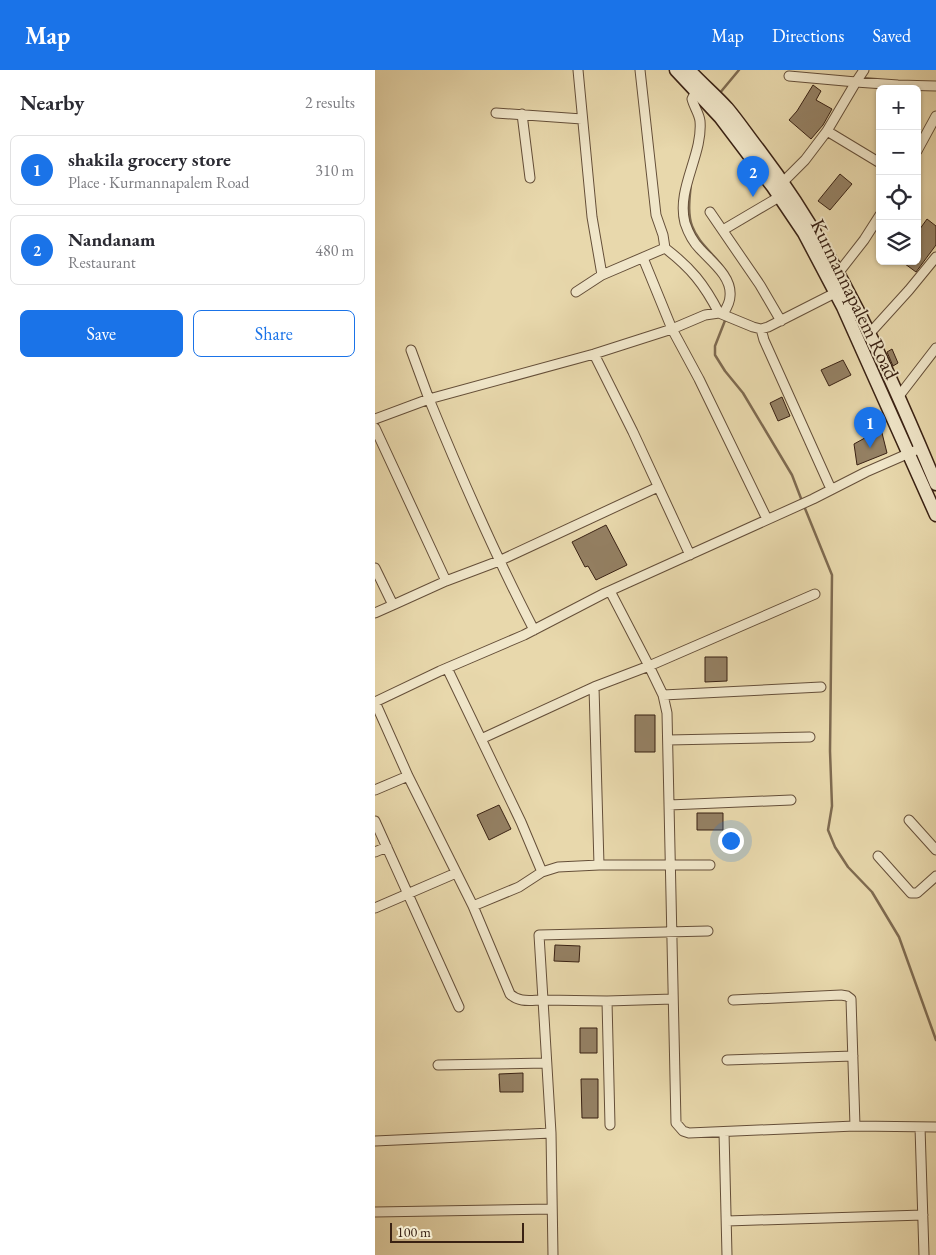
<!DOCTYPE html>
<html lang="en">
<head>
<meta charset="utf-8">
<style>
	body { margin:0; font-family:"EB Garamond",serif; background:#f2f2f3; color:#2b2b33 }
	.controls { position:absolute; right:15px; top:15px; display:grid; overflow:hidden; border-radius:8px; box-shadow:0 1px 4px #0004 }
	.controls button { width:45px; height:45px; display:grid; place-items:center; padding:0; border:0; border-bottom:1px solid #e1e1e2; background:#fff; color:#2b2b33; font:25px sans-serif }
	.scale { position:absolute; left:15px; bottom:12px; width:134px; box-sizing:border-box; padding-left:5px; border:2px solid #392113; border-top:0; font-size:14px; line-height:18px; white-space:nowrap; color:#392113; -webkit-text-stroke:4px #f0e6c9; paint-order:stroke }
	.you { position:absolute; left:355px; top:770px; width:18px; height:18px; margin:-12px; border:4px solid #fff; border-radius:50%; background:#1a73e8; box-shadow:0 0 0 8px #1a73e833 }
	.badge { display:grid; place-items:center; width:32px; height:32px; border-radius:50%; background:#1a73e8; color:#fff; font-size:16px; font-weight:700 }
	.pin { position:absolute; translate:-50% -41px; filter:drop-shadow(0 1px 2px #0008) }
	.pin::after { content:''; position:absolute; top:26px; width:18px; height:15px; background:inherit; clip-path:polygon(0 0,100% 0,50% 100%) }
	.list { margin:0; padding:0; list-style:none }
	h2 { display:flex; justify-content:space-between; align-items:center; height:65px; margin:0; padding:0 20px; font-size:21px }
	h2 small { font-size:16px; font-weight:400; color:#7c7c81 }
	.list li { display:grid; grid-template-columns:32px 1fr auto; gap:15px; align-items:center; box-sizing:border-box; height:70px; margin:0 10px 10px; padding:0 10px; border:1px solid #e1e1e2; border-radius:8px }
	.list b { display:block; font-size:19px; white-space:nowrap }
	.list p { margin:0; font-size:16px; white-space:nowrap; color:#7c7c81 }
	.list em { font-size:16px; font-style:normal; color:#7c7c81 }
	.actions { display:flex; gap:10px; padding:15px 20px }
	.actions a { flex:1; padding:11px 0; border:1px solid #1a73e8; border-radius:8px; text-align:center; font-size:18px; color:#1a73e8 }
	.actions .main { background:#1a73e8; color:#fff }
	.icon { flex:none; width:28px; height:28px; fill:none; stroke:currentColor; stroke-width:2; stroke-linecap:round; stroke-linejoin:round }
	.map { position:relative; flex:none; width:561px; height:1185px; overflow:hidden }
	header { display:flex; align-items:center; gap:30px; box-sizing:border-box; height:70px; padding:0 25px; background:#1a73e8; color:#fff }
	header strong { font-size:24px }
	nav { display:flex; gap:28px; margin-inline-start:auto; font-size:18px }
	main { display:flex }
	aside { flex:1; background:#fff }
	.map>svg:first-child { display:block }
	.lines { fill:none; stroke-linecap:round; stroke-linejoin:round }
	.stream { stroke:#7e6a50; stroke-width:2.5 }
	.building { fill:#948063; stroke:#392113 }
	.street-casing { stroke:#654f39; stroke-width:11 }
	.secondary-casing { stroke:#392113; stroke-width:15 }
	.street { stroke:#f0e6c9; stroke-width:9 }
	.secondary { stroke:#f0e6c9; stroke-width:12 }
	.labels { text-anchor:middle; stroke-width:4; stroke-linejoin:round; paint-order:stroke }
	.street-label { font-size:20px; fill:#392113; stroke:#f0e6c9 }
</style>
</head>
<body>
<header>
<strong>Map</strong>
<nav><a>Map</a><a>Directions</a><a>Saved</a></nav>
</header>
<main>
<aside>
<h2>Nearby<small>2 results</small></h2>
<ul class="list">
<li><span class="badge">1</span><div><b>shakila grocery store</b><p>Place · Kurmannapalem Road</p></div><em>310 m</em></li>
<li><span class="badge">2</span><div><b>Nandanam</b><p>Restaurant</p></div><em>480 m</em></li>
</ul>
<div class="actions"><a class="main">Save</a><a>Share</a></div>
</aside>
<div class="map">
<svg width="561" height="1185" viewBox="0 0 561 1185">
	<rect width="100%" height="100%" fill="#e8d8ac"/>
	<filter id="stains"><feTurbulence type="fractalNoise" baseFrequency=".004" numOctaves="4"/><feColorMatrix values="0 0 0 0 .2 0 0 0 0 .09 0 0 0 0 .02 0 0 0 .5 -.17"/></filter>
	<radialGradient id="worn" r=".72"><stop offset=".6" stop-color="#630" stop-opacity="0"/><stop offset="1" stop-color="#630" stop-opacity=".3"/></radialGradient>
	<g class="lines">
		<!-- stream -->
		<path class="stream" d="M344,24L364,0
			M316,112C315,126 312,142 317,156C323,173 340,185 350,200
			M351,248L340,276V285L350,301L368,323L417,405L427,431
			M429,436L457,505L455,681L457,736L453,760L460,777L473,797L497,822L524,867L561,970"/>
	</g>
	<!-- building -->
	<path class="building" d="M438,15L446,21L441,30L457,39L448,55L436,69L414,50L422,41Z
		M465,104L477,114L455,140L443,131Z
		M552,149L561,156V175L541,202L526,191H542V163Z
		M517,279L523,293L518,296L512,282Z
		M468,290L476,305L454,316L446,300Z
		M407,327L415,346L403,351L395,333Z
		M506,359L512,383L482,395L479,374Z
		M231,455L252,495L221,510L213,496L210,497L197,472Z
		M330,587H352V611L330,612Z
		M260,645H280V682H260Z
		M124,735L136,759L114,770L102,745Z
		M322,743H348V760H322Z
		M180,875L205,876L204,892L179,891Z
		M205,958H222V983H205Z
		M148,1003V1022H125L124,1004Z
		M206,1009H223V1048H207Z"/>
	<g class="lines">
		<!-- street casing -->
		<g class="street-casing">
			<path id="street" d="M203,0L217,147L227,205L290,178L288,165L281,145L265,0
				M414,6L481,12L489,0
				M321,21L317,29C319,37 324,43 325,51C328,85 301,119 310,153C313,162 319,173 325,179C337,192 357,207 355,226C355,233 351,239 348,244
				M121,43L207,49
				M147,44L155,108
				M452,61L505,93
				M542,81L561,46
				M408,112L430,90L452,61L481,12L523,15L561,16
				M335,142L385,215L406,251
				M348,160L404,127
				M290,178C316,198 329,214 344,243
				M268,188L297,259L324,309L392,449
				M464,202L489,170L505,145
				M201,222L227,205
				M386,259L389,270L456,419
				M495,263L534,220L561,187
				M219,284L258,362L315,485
				M524,326L561,278
				M0,349L54,329L36,280
				M0,358L71,511L124,491L283,417
				M0,498L18,535L71,511
				M440,524L274,596L288,625L292,643L301,1053L308,1061L314,1063L480,1056L561,1057
				M0,543L18,535
				M159,560C120,485 86,407 54,329L219,284L297,259L330,245L344,243L378,257L386,259L393,257L460,223
				M72,598L146,752L167,802L183,797L224,795
				M219,617L224,795H335
				M288,625L446,617
				M0,632L65,601L149,565L230,523L438,429L491,402L546,378
				M106,669L219,617L274,596L235,521
				M293,670L435,667
				M0,720L33,706
				M294,735L416,730
				M534,750L561,780
				M0,751L84,937
				M0,782L12,777
				M503,786L536,823H542L561,806
				M98,836L144,817L167,802
				M0,838L81,803
				M298,929L232,931L168,930L164,865L333,861
				M358,930L466,925L472,926L476,929L480,1056
				M232,931L235,1055
				M352,990L478,986
				M63,995L171,993
				M545,1057L549,1185
				M349,1062L352,1185
				M176,1063L178,1185
				M0,1071L176,1063L168,930C156,930 144,933 135,924L98,836L33,706L0,632
				M0,1142L177,1139
				M352,1151L548,1145"/>
		</g>
		<!-- secondary casing -->
		<g class="secondary-casing">
			<path id="secondary" d="M301,0L345,47L398,117L429,163L468,237L561,445
				M314,0C326,13 340,25 352,38C363,51 373,66 384,80C461,181 512,297 561,414"/>
		</g>
		<!-- street -->
		<use href="#street" class="street"/>
		<!-- secondary -->
		<use href="#secondary" class="secondary"/>
	</g>
	<g class="labels">
		<!-- street labels -->
		<g class="street-label">
			<text transform="translate(480 229) rotate(64)" y="7">Kurmannapalem Road</text>
		</g>
	</g>
	<rect width="100%" height="100%" filter="url(#stains)"/>
	<rect width="100%" height="100%" fill="url(#worn)"/>
</svg>
<div class="controls">
<button>+</button>
<button>−</button>
<button><svg class="icon" aria-label="locate" viewBox="0 0 24 24"><circle cx="12" cy="12" r="6"/><path d="M12 2v4M12 18v4M2 12h4M18 12h4"/></svg></button>
<button><svg class="icon" aria-label="layers" viewBox="0 0 24 24"><path d="M12 4l9 5-9 5-9-5zM3 14l9 5 9-5"/></svg></button>
</div>
<div class="scale">100 m</div>
<div class="you"></div>
<div class="pin badge" style="left:495px;top:378px">1</div>
<div class="pin badge" style="left:378px;top:127px">2</div>
</div>
</main>
</body>
</html>
